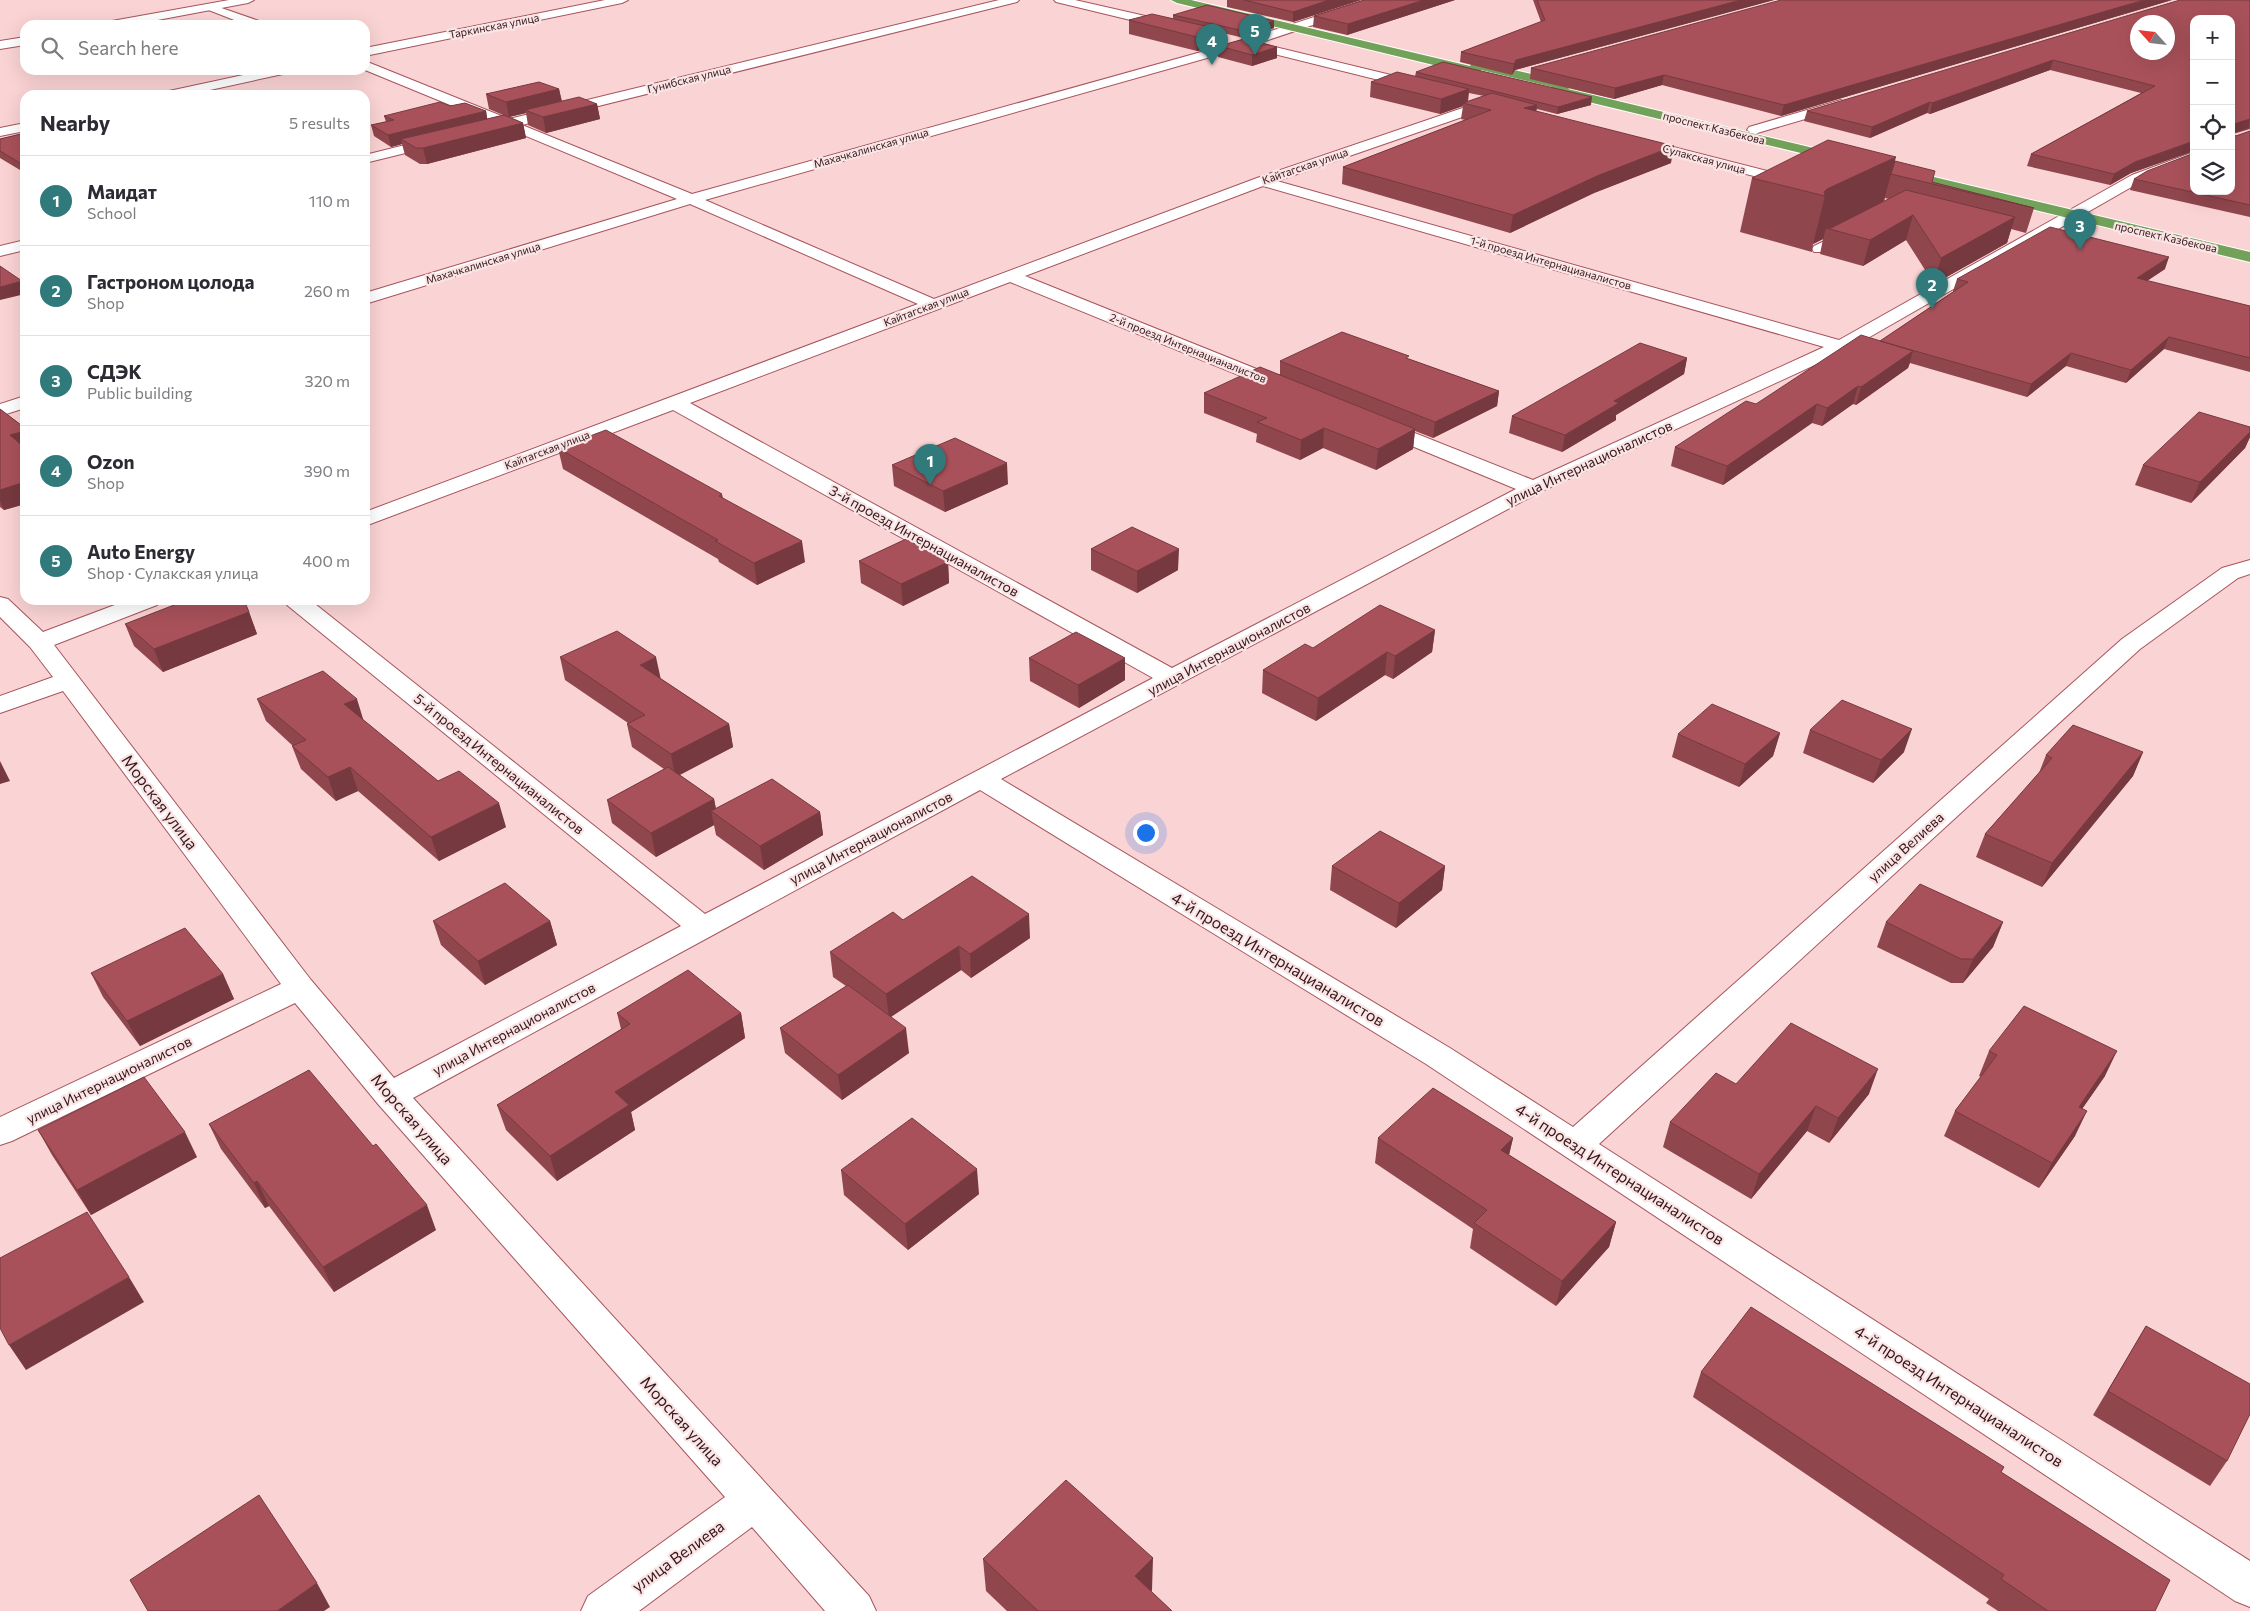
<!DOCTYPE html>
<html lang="en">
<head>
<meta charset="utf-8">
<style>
	body { margin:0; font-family:Commissioner,sans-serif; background:#f7f7f7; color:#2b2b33 }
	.controls { position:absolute; right:15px; top:15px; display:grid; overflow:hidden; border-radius:10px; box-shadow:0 5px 20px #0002 }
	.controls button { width:45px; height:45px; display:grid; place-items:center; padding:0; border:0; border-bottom:1px solid #e1e1e2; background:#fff; color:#2b2b33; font:25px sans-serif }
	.compass { position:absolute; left:2130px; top:15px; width:45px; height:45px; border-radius:50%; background:#fff; box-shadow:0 5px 20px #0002; rotate:297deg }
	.you { position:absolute; left:1145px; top:832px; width:18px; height:18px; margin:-12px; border:4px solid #fff; border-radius:50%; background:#1a73e8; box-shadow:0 0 0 8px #1a73e833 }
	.badge { display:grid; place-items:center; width:32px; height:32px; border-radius:50%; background:#317a7b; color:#fff; font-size:16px; font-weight:700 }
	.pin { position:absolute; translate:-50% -41px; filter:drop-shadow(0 1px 2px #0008) }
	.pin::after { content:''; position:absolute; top:26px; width:18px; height:15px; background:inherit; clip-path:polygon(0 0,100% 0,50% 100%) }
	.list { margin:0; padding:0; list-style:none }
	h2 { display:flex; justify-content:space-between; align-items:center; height:65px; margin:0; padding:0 20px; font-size:21px }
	h2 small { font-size:16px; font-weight:400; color:#7c7c81 }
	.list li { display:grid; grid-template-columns:32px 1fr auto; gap:15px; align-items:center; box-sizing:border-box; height:90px; padding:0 20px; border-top:1px solid #e1e1e2 }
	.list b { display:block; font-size:19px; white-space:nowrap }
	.list p { margin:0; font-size:16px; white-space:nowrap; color:#7c7c81 }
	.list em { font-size:16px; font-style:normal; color:#7c7c81 }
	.icon { flex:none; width:28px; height:28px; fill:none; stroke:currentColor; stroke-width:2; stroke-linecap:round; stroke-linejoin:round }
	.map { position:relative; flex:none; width:2250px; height:1611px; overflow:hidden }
	.search { position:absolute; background:#fff; box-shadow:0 5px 20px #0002; left:20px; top:20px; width:350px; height:55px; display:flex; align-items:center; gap:12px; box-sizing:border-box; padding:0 18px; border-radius:15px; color:#7c7c81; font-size:19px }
	.panel { position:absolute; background:#fff; box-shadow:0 5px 20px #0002; left:20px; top:90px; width:350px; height:515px; border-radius:15px }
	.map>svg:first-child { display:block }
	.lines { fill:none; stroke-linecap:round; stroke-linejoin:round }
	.lane-casing { stroke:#a7545c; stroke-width:2 }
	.street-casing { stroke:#a7545c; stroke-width:2 }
	.secondary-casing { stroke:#a7545c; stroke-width:2 }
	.highway-casing { stroke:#fff; stroke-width:2 }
	.lane { fill:#fff; fill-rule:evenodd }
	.street { fill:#fff; fill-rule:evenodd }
	.secondary { fill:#fff; fill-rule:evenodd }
	.highway { fill:#72a159; fill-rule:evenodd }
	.wall { fill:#90464d; fill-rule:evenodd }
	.shaded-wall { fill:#76393f }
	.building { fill:#a8515a; stroke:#76393f; fill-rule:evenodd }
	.labels { text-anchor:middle; stroke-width:4.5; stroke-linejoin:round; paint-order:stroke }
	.far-street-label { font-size:11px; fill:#371518; stroke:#f9e5e6 }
	.street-label { font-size:14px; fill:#371518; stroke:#f9e5e6 }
	.near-street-label { font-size:16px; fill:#371518; stroke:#f9e5e6 }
</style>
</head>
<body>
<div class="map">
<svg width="2250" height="1611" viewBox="0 0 2250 1611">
	<rect width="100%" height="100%" fill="#fad3d4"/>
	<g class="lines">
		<!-- lane casing -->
		<g class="lane-casing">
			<path id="lane" d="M1850,229L1857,233L1855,236L1824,252H1814L1812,249L1814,246Z"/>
		</g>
		<!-- street casing -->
		<g class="street-casing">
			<path id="street" d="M605,0H628L622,3L365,56V48Z
				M999,0H1019L1017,2L522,125L692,194L1237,42L1367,0H1384L1382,2L1259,43L1424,83L1426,86L1424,89L1419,90L1246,47L705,200L934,299L1257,178L1489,99L1494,100L1496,103L1494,106L1277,181L1839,340L2132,175L2194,152V161L2142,181L1847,350L1540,492L1001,779L1450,1048L1573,1127L2122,639L2222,568L2250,560V574L2238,578L2140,649L1599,1144L2250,1561V1607L2235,1601L1426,1064L980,790L413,1098L869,1596L876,1611H825L752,1527L639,1611H581L588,1596L725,1497L378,1104L295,1003L12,1141L0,1145V1117L281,984L63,691L0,713V696L53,677L30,647L0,617V597L8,599L43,632L128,600H161L157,605L54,645L311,980L394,1078L681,926L287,605L283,600H310L705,914L1153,678L673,410L365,526V512L918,304L690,204L365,304V293L677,199L507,128L483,134L478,133L476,130L478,127L494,123L365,70V61L509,119ZM1263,186L1824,347L1533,480L1387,422L1380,420L1373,422L1370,426L1373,430L1516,489L1172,668L690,403L1010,282L1275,390L1282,392L1289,390L1292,386L1289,382L1025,276Z
				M1054,0H1075L1176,23L1178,26L1172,30L1056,2Z
				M210,4L262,22L264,25H247L206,9L204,7L206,5Z
				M266,70H289L283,74L187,95H162L169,91Z
				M1841,100L1848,104L1846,107L1754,134L1747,130L1749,127Z
				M25,123V131L0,136V128Z
				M441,136L448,140L446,143L365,163V155Z
				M1638,138L1802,180L1804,183L1802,186L1797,187L1633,145L1631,142Z
				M25,240V250L0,256V246Z
				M25,396V408L0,416V404Z"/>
		</g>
		<!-- secondary casing -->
		<g class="secondary-casing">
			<path id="secondary" d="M229,0H254L248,3L131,25H106L112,21Z
				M25,37V45L0,49V41Z"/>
		</g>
		<!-- highway casing -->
		<g class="highway-casing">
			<path id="highway" d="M1171,0H1191L1470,66L1472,62L1476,61L1565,82L1572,86L1568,89L1847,156L1849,159L1842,163L1551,93L1549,90L1552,87L1481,70L1480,74L1475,75L1177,3Z
				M1896,168L2250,252V262L1891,175L1889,172L1891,169Z"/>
		</g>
		<!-- lane -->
		<use href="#lane" class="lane"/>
		<!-- street -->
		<use href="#street" class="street"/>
		<!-- secondary -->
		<use href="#secondary" class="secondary"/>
		<!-- highway -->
		<use href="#highway" class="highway"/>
	</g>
	<!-- wall -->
	<path class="wall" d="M1227,0H1361L1293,22L1227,7Z
		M1364,0H1455L1347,35L1313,27L1314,16Z
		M1533,0H1774L1515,70L1512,75L1460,62L1461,52L1541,22Z
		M2172,0L1781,116L1662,85L1614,99L1530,79L1531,68Z
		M2250,0V129L2233,134L2236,136L2250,131V217L2130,190L2134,179L2231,191L2194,19V151L2131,173L2110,185L2027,166L2031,154L2141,93L2050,70L1930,114L1927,113L1870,138L1804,121L1807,111Z
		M1173,15L1274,21V28L1244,38L1223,33V44L1197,51L1129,34V20L1173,18Z
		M1219,46L1277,47V58L1252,66L1218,57Z
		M1416,72L1591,105L1557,114L1537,109L1536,111L1671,163L1594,193L1510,233L1342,184L1343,167L1465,120L1461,119L1463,106L1440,114L1370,97L1371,82L1415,76ZM1469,93L1484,96L1468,102Z
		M559,89L562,101L597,104L600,119L546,133L528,125L526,113L509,117L523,123L526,138L427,164H420L405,155L402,144L391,147L374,136L371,125L386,122L384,116L450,106L486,111L487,119L503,115L489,109L486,94Z
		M25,133V173L0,158V139Z
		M1895,161L1932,182L2034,208L2026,233L2011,229L2007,243L1934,284L1906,240L1863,266L1820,254L1823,239L1813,244L1812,252L1740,232L1752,178ZM1885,198L1889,199L1884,202Z
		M2165,269L2147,281L2250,306V372L2164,349L2126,383L2066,366L2027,397L1910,363L1908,368L1856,405L1853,404L1822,426L1812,423L1723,485L1671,466L1675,447L1756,404L1880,341L1954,291H1953L1957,279Z
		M1687,358L1684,374L1616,415V420L1562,452L1509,433L1512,416Z
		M1409,359L1499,391L1497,406L1433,438L1415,431L1413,449L1376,470L1323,448L1300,460L1256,442L1257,434L1204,413V393L1280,374V361Z
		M0,409L25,428V504L4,510L0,507Z
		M2250,427V437L2245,448L2191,503L2135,485L2143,465Z
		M558,448L722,494L723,498L805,562L757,585L719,562L718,559L563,469Z
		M892,465L1008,484L945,512L894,486Z
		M1091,549L1178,570L1137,593L1091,570Z
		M859,561L948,562L949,583L903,606L861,583Z
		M249,612L257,634L163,672L134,646L125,624Z
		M1435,630L1432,652L1393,679L1385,675L1316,721L1262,693L1263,670L1313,648Z
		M560,657L660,678L729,724L733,747L680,775L714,799L716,809L820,812L823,835L764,870L716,835L714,825L656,857L612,823L607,800L664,769L632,747L627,724L628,723L565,680Z
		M1029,658L1125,680L1079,708L1030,681Z
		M257,699L364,721L438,781L506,827L439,861L358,791L336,801L301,769L292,746H293L266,721Z
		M1810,730L1904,752L1873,783L1803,753Z
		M1780,733L1773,756L1739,787L1672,757L1678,734Z
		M2143,752L2133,776L2042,887L1976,857L1985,834L2039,773L2046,755Z
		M1332,866H1445L1442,890L1396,928L1330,890Z
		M903,920L1030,938L971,978L961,970L891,1017L909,1053L842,1100L785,1053L780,1028L846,986L833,977L830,952Z
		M433,921H550L557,945L485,985L441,945Z
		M1886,922H2003L1993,947L1963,983H1951L1877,947Z
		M91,973L223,974L234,999L140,1046L103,997Z
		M617,1013H741L745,1038L631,1112L635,1130L557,1181L506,1130L497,1105L621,1029Z
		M1989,1051L2105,1076L2082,1109L2075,1136L2039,1188L1944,1136L1955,1111L1981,1077L1979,1076Z
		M1736,1084L1869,1094L1829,1143L1807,1131L1751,1199L1663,1147L1670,1122Z
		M209,1124L436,1230L334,1292L269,1206L265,1208L221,1149Z
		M38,1130L197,1157L91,1215L52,1155Z
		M1378,1138H1513L1509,1155L1616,1222L1609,1247L1556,1306L1470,1248L1473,1229L1375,1163Z
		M841,1170L979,1194L908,1250L844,1195Z
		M2146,1326L2227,1461L2210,1486L2093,1415Z
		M1701,1372L2001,1472L2155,1611H1998L1986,1603L1989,1599L1693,1397Z
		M983,1559L1152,1590L1151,1592L1172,1611H1007L986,1591Z"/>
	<!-- shaded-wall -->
	<path class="shaded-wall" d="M1329,0H1361L1293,22V12Z
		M1424,0H1455L1347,35L1348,24Z
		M1741,0H1774L1515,70L1512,75L1514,64L1516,60Z
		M2144,0H2172L1781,116L1784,105Z
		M1274,21V28L1244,38V31Z
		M1223,30V44L1197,51V37Z
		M1277,47V58L1252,66V55Z
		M2053,60L2050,70L1930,114L1932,103Z
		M1664,75L1662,85L1614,99L1615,88Z
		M559,89L562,104L525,110L526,113L509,117L506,102Z
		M1469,89L1467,104L1463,103V106L1440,114L1441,99Z
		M1592,97L1591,105L1557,114L1558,107Z
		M1930,102L1927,113L1870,138L1872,127Z
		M597,104L600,119L546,133L543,117Z
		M1537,105L1535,121L1524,108Z
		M486,111L488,123L401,139L402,144L391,147L388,135Z
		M2250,119L2249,128L2231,134L2234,124Z
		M523,123L526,138L427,164L423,148Z
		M2194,141V151L2131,173L2110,185L2114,174L2135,162Z
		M1674,146L1671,163L1594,193L1510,233L1513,215L1597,176Z
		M1896,157L1881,210L1838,232L1826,228L1823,239L1813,244L1825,196L1824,192L1827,189Z
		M1913,215L1906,240L1863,266L1870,240Z
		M2015,217L2007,243L1934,284L1941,258Z
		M2169,257L2165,269L2133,290L2137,278Z
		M22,281L25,287V294L0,300V287Z
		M2169,337L2164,349L2126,383L2131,370Z
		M1913,351L1908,368L1856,405L1861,387Z
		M2071,353L2066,366L2027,397L2031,384Z
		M1687,358L1684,374L1616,415V420L1562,452L1565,435L1614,401Z
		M1858,386L1853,404L1822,426L1827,408Z
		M1499,391L1497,406L1433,438L1435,422Z
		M1817,404L1812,423L1723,485L1727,466Z
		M1324,428L1323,448L1300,460L1301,440Z
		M1415,429L1413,449L1376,470L1378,449Z
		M25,431V451L10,435Z
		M2250,432V437L2245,448L2191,503L2200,482Z
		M1007,463L1008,484L945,512L943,491Z
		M25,482V504L4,510L0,501V490Z
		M802,541L805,562L757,585L754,563Z
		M1179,549L1178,570L1137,593V571Z
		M948,562L949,583L903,606L901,584Z
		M249,612L257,634L163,672L154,649Z
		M1435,630L1432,652L1393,679L1395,656Z
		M1387,652L1385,675L1316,721L1318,698Z
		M656,657L661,680L640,665Z
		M1125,658V680L1079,708L1078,685Z
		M357,699L364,722L344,704Z
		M729,724L733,747L675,777L671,754Z
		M1912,729L1904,752L1873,783L1881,760Z
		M1780,733L1773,756L1739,787L1745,764Z
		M2143,752L2133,776L2042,887L2052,863Z
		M0,761L10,781L0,784Z
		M350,767L358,791L336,801L328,777Z
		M714,799L717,815L711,811L714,825L656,857L651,833Z
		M499,803L506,827L439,861L431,837Z
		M820,812L823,835L764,870L760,846Z
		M1445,866L1442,890L1396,928L1399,903Z
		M1029,914L1030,938L971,978L970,954Z
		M550,921L557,945L485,985L478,961Z
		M2003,922L1993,947L1963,983L1973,959Z
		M959,946L961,970L889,1018L886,994Z
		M223,974L234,999L140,1046L127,1021Z
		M741,1013L745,1038L631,1112L635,1130L557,1181L550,1156L615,1092Z
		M906,1028L909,1053L842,1100L838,1075Z
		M2117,1051L2105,1076L2066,1132L2079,1107Z
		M1878,1069L1869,1094L1829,1143L1838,1118Z
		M1816,1106L1807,1131L1751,1199L1759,1174Z
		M2087,1111L2075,1136L2039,1188L2052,1163Z
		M185,1132L197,1157L91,1215L77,1190Z
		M1513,1138L1507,1163L1501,1150Z
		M977,1169L979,1194L908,1250L905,1224Z
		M257,1181L269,1206L265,1208L254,1183Z
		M427,1205L436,1230L334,1292L323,1267Z
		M1616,1222L1609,1247L1556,1306L1562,1281Z
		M129,1277L144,1302L26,1370L9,1345Z
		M1153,1558L1152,1590L1135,1609V1576Z
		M317,1583L330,1607L324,1611H277Z"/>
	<!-- building -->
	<path class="building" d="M1244,0H1329L1293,12Z
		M1364,0H1424L1348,24L1314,16Z
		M1537,0H1741L1516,60L1514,64L1461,52L1545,20Z
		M1781,0H2144L1784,105L1664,75L1615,88L1531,68Z
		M2180,0H2250V119L2234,124L2233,134L2236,136L2250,131V205L2134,179L2147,171L2194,153V191H2231V19H2194V141L2135,162L2114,174L2031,154L2155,86L2053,60L1932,103L1930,102L1872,127L1807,111ZM2138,22H2168V52H2138Z
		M1207,5L1274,21L1244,31L1173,15Z
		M1152,14L1223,30L1197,37L1129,20Z
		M1244,39L1277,47L1252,55L1219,46Z
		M1443,62L1592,97L1558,107L1416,72Z
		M1397,72L1469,89L1441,99L1371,82Z
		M539,82L559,89L506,102L486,94Z
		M1492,93L1537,105L1524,108L1674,146L1597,176L1513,215L1343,167L1491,110L1463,103Z
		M579,97L597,104L543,117L525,110Z
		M440,102L450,106L465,103L486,111L388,135L371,125L394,120L384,116Z
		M504,115L523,123L423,148H416L401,139Z
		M25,133V166L0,151V139Z
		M1828,140L1896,157L1827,189L1824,192L1825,196L1752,178Z
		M1895,161L1935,171L1932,182L2034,208L1891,174Z
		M1906,190L2015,217L1941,258L1913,215L1870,240L1826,228H1831Z
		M2050,227L2169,257L2137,278L2250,306V358L2169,337L2131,370L2071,353L2031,384L1880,341L1968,282L1957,279Z
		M0,266L22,281L0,287Z
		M1342,332L1409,356L1406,358L1499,391L1435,422L1280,361Z
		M1861,335L1913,351L1861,387L1858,386L1827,408L1817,404L1727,466L1675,447L1746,401L1756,404Z
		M1640,343L1687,358L1614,401L1619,403L1565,435L1512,416Z
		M1260,367L1415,429L1378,449L1324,428L1301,440L1257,422L1267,418L1204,393Z
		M0,409L25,428V431L10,435L25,448V482L0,490Z
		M2199,412L2250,427V432L2200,482L2143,465Z
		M606,430L722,494L719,496L802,541L754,563L715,541L718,540L558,448Z
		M955,438L1007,463L943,491L892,465Z
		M1132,527L1179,549L1137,571L1091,549Z
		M906,539L948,562L901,584L859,561Z
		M187,600H244L249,612L154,649L125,624Z
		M1380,605L1435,630L1395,656L1387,652L1318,698L1263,670L1305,644L1313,648Z
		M617,631L656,657L640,665L729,724L671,754L627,724L645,715L560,657Z
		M1076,632L1125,658L1078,685L1029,658Z
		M323,671L357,699L344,704L438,781L459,771L499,803L431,837L350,767L328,777L292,746L306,740L257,699Z
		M1842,700L1912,729L1881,760L1810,730Z
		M1712,704L1780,733L1745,764L1678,734Z
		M2073,725L2143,752L2052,863L1985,834L2052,758L2046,755Z
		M668,767L714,799L651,833L607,800Z
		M772,779L820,812L760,846L711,811Z
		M1380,831L1445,866L1399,903L1332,866Z
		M972,876L1029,914L970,954L959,946L886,994L830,952L893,912L903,920Z
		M505,883L550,921L478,961L433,921Z
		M1920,884L2003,922L1973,959H1961L1886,922Z
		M185,928L223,974L127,1021L91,973Z
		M688,970L741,1013L615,1092L629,1105L550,1156L497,1105L630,1024L617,1013Z
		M848,985L906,1028L838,1075L780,1028Z
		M2024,1006L2117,1051L2079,1107L2087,1111L2052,1163L1955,1111L1997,1055L1989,1051Z
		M1791,1023L1878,1069L1838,1118L1816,1106L1759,1174L1670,1122L1716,1073L1736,1084Z
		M309,1070L373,1146L376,1144L427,1205L323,1267L257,1181L254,1183L209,1124Z
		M144,1077L185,1132L77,1190L38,1130Z
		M1433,1088L1513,1138L1501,1150L1616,1222L1562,1281L1474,1223L1487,1210L1378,1138Z
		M912,1118L977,1169L905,1224L841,1170Z
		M87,1212L129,1277L9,1345L0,1328V1258Z
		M1751,1307L2004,1467L2001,1472L2170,1580L2155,1611H2048L2001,1579L2004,1575L1701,1372Z
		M2146,1326L2250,1384V1414L2227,1461L2108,1391Z
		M1066,1480L1153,1558L1135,1576L1172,1611H1038L983,1559Z
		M259,1495L317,1583L277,1611H148L130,1580Z"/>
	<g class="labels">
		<!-- far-street labels -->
		<g class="far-street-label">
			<text transform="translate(494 26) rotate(-11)" y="4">Таркинская улица</text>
			<text transform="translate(689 79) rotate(-14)" y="4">Гунибская улица</text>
			<text transform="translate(1714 128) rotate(14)" y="4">проспект Казбекова</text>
			<text transform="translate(871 148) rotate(-16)" y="4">Махачкалинская улица</text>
			<text transform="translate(1704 159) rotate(15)" y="4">Сулакская улица</text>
			<text transform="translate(1305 166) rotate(-19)" y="4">Кайтагская улица</text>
			<text transform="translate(2166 237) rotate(13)" y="4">проспект Казбекова</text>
			<text transform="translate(483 263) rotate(-17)" y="4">Махачкалинская улица</text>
			<text transform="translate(1551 263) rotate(16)" y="4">1-й проезд Интернацианалистов</text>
			<text transform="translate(926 307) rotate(-21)" y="4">Кайтагская улица</text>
			<text transform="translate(1188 348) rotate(22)" y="4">2-й проезд Интернацианалистов</text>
			<text transform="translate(547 450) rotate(-21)" y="4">Кайтагская улица</text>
		</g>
		<!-- street labels -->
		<g class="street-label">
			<text transform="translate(1589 463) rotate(-25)" y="5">улица Интернационалистов</text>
			<text transform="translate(924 541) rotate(29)" y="5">3-й проезд Интернацианалистов</text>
			<text transform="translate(1229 649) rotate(-28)" y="5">улица Интернационалистов</text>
			<text transform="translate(499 764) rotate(39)" y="5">5-й проезд Интернацианалистов</text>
			<text transform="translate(871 838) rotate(-28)" y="5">улица Интернационалистов</text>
			<text transform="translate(1906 847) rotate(-42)" y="5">улица Велиева</text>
			<text transform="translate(514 1029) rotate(-28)" y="5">улица Интернационалистов</text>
			<text transform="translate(109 1080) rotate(-26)" y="5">улица Интернационалистов</text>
		</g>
		<!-- near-street labels -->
		<g class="near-street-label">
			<text transform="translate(160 802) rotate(53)" y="6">Морская улица</text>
			<text transform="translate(1278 959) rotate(31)" y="6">4-й проезд Интернацианалистов</text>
			<text transform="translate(412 1119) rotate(49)" y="6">Морская улица</text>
			<text transform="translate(1620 1174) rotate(33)" y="6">4-й проезд Интернацианалистов</text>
			<text transform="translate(1959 1396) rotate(33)" y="6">4-й проезд Интернацианалистов</text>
			<text transform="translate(682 1421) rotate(48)" y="6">Морская улица</text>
			<text transform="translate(678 1556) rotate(-36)" y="6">улица Велиева</text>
		</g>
	</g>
</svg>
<div class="controls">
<button>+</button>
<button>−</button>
<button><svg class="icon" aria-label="locate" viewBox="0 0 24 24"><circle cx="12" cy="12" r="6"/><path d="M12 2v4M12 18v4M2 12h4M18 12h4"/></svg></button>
<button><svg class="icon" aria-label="layers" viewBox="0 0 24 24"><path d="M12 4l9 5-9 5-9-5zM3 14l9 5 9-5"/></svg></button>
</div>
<svg class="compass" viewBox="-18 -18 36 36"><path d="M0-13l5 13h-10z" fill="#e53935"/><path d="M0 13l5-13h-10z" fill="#7c7c81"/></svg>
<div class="you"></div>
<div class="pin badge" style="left:930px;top:485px">1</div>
<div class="pin badge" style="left:1932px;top:309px">2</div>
<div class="pin badge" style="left:2080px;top:250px">3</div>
<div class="pin badge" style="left:1212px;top:65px">4</div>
<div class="pin badge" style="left:1255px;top:55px">5</div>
<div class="search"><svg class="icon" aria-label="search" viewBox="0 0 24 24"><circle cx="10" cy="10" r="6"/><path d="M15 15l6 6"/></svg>Search here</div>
<section class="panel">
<h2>Nearby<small>5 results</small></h2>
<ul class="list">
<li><span class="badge">1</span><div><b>Маидат</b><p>School</p></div><em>110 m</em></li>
<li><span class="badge">2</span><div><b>Гастроном цолода</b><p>Shop</p></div><em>260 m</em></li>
<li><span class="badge">3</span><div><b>СДЭК</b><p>Public building</p></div><em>320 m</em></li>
<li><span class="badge">4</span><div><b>Ozon</b><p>Shop</p></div><em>390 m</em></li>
<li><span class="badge">5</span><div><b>Auto Energy</b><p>Shop · Сулакская улица</p></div><em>400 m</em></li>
</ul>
</section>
</div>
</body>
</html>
